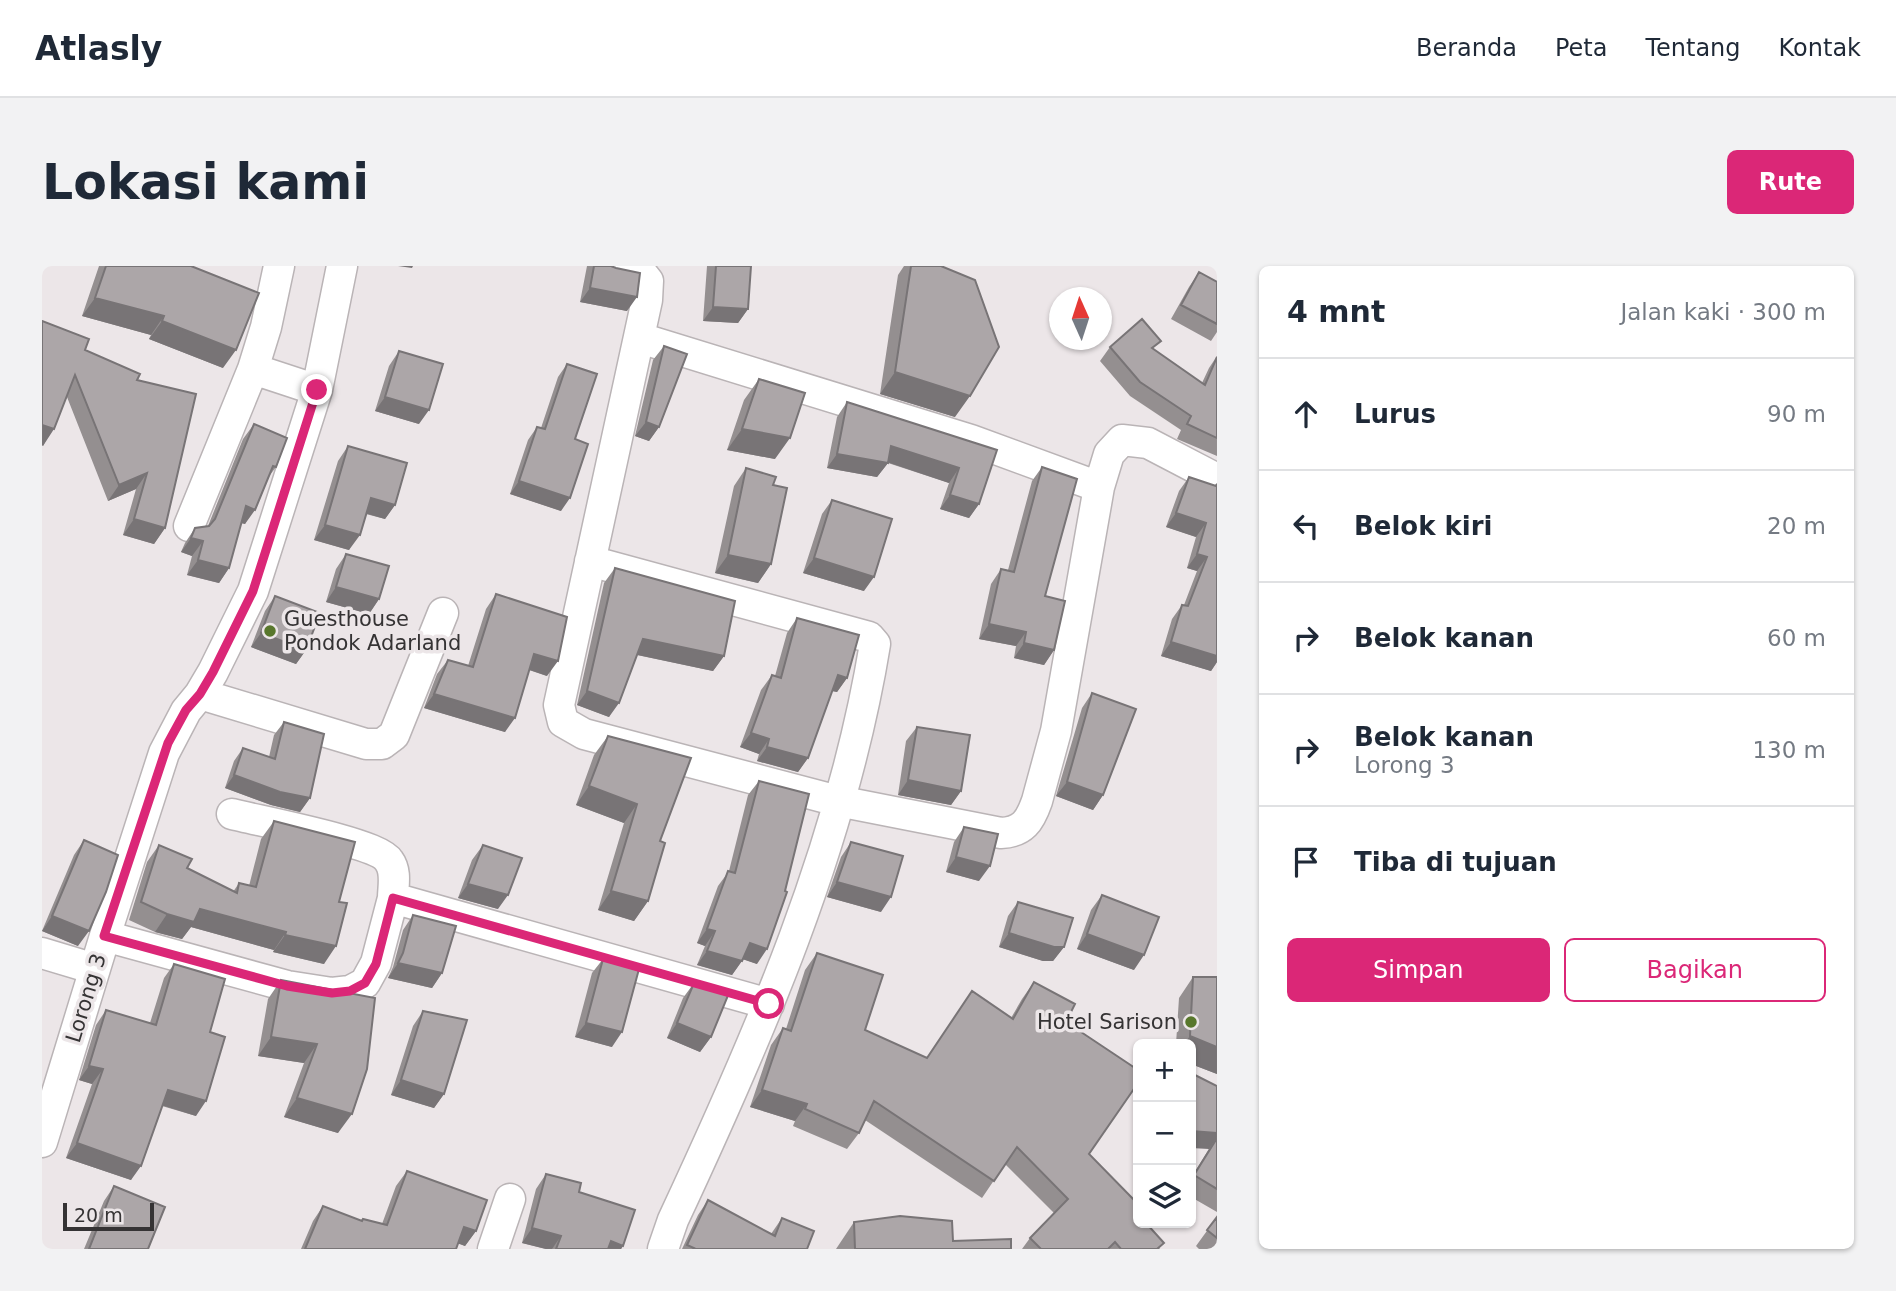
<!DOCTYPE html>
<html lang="id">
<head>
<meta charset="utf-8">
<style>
	body { margin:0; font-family:"DejaVu Sans",sans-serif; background:#f2f2f3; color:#1f2937 }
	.controls { position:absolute; right:21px; bottom:21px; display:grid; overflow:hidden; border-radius:10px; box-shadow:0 2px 5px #0004 }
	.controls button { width:63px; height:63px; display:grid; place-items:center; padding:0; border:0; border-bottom:2px solid #e0e1e3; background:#fff; color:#1f2937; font:35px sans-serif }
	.compass { position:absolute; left:1007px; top:21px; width:63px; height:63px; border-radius:50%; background:#fff; box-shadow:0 2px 5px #0004; rotate:357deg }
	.scale { position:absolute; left:21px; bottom:18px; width:91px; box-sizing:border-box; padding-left:7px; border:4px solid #353334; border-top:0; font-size:19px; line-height:24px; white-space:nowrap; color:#353334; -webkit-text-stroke:5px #ece6e8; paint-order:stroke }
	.stop { position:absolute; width:21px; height:21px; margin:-16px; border:5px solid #db2777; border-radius:50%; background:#fff }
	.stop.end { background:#db2777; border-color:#fff; box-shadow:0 2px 7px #0008 }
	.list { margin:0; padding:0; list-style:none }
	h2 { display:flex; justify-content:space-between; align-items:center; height:91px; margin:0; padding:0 28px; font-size:30px }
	h2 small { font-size:23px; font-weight:400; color:#747a83 }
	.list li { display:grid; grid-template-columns:46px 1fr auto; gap:21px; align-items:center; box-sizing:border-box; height:112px; padding:0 28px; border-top:2px solid #e0e1e3 }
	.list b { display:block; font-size:26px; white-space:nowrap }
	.list p { margin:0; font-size:23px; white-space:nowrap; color:#747a83 }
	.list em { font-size:23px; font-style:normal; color:#747a83 }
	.actions { display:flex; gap:14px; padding:21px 28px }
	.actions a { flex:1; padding:16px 0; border:2px solid #db2777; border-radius:10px; text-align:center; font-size:24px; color:#db2777 }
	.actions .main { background:#db2777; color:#fff }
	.icon { flex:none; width:38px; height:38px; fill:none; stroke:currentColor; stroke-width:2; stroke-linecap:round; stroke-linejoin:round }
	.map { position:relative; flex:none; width:1175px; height:983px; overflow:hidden; border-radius:10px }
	header { display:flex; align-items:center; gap:42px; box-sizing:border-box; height:98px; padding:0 35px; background:#fff; border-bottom:2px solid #e0e1e3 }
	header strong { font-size:33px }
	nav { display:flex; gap:38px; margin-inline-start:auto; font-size:24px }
	.intro { display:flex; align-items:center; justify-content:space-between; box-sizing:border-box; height:168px; padding:0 42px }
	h1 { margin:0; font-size:49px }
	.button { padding:18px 32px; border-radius:10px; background:#db2777; color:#fff; font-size:24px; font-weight:700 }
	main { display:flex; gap:42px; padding:0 42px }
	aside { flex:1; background:#fff; border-radius:10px; box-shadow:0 2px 5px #0004 }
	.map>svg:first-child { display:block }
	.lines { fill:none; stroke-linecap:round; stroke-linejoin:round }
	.minor-casing { stroke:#bab4b6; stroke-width:33 }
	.minor { stroke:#fff; stroke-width:30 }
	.wall { fill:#948f90 }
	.shaded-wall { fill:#787476 }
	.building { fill:#aca6a8; stroke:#787476; stroke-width:2 }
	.route { stroke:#db2777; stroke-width:9 }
	.poi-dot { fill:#58772c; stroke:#ece6e8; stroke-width:2.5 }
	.labels { text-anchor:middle; stroke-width:7; stroke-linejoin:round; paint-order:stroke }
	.poi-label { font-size:21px; fill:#353334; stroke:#ece6e8; text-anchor:start }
	.street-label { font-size:21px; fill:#353334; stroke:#ece6e8 }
</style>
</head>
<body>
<header>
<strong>Atlasly</strong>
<nav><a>Beranda</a><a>Peta</a><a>Tentang</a><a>Kontak</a></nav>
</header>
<div class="intro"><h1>Lokasi kami</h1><a class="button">Rute</a></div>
<main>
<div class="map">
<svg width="1175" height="983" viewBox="0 0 1175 983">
	<rect width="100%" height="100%" fill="#ece6e8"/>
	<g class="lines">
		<!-- minor casing -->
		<g class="minor-casing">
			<path id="minor" d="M567,0L598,5L606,15L605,34L517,439L521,456L542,468L796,535L959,567C981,566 988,555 995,535L1014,465L1057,221L929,174L598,72
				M211,103L275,124
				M1057,221L1067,188L1080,174L1106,177L1175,213
				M147,260L211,103L224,61L237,0
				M548,295L827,371L833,378C800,580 717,770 631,954L621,983
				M158,428L324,478H340L352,469L401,347
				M190,548C217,555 336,577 347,595C355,606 351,620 351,632
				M63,670L245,720L290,727L308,725L323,717L334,697L351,632L727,738
				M0,687L53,703
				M0,876L63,670L122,487L144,445L158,428L171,406L211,325L275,124L300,0
				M451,983L468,933"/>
		</g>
		<!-- minor -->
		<use href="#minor" class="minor"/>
	</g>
	<!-- wall -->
	<path class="wall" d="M57,0H149L181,102L107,73L109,69L40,50Z
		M545,0H569L585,45L538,36Z
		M665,0H709L706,43L696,57L661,55Z
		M862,0H899L913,151L838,128L856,9Z
		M1157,6L1175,16V66L1169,75L1129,53L1147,21Z
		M0,55L43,84L95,114L123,262L112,278L81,269L94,223L66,235L25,131L1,180L0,179Z
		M622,80L617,161L607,175L593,170L611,94Z
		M1068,81L1113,84L1160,117L1167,102L1175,90V190L1135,173L1139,164L1088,130L1058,95Z
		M357,85L377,158L333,145L347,100Z
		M525,98L533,173L519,245L468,228L486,174L495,161L499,162L516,111Z
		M717,113L733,193L685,184L702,134Z
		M805,136L955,184L937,238L927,252L898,243L907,217L846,197L835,211L785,202L795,151Z
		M212,158L234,201L225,213L203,258L199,257L187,302L177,317L145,309L150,290L139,286L143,277L153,262L166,260L201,173Z
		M306,180L353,239L343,253L324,248L307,284L272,274L296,195Z
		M1000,201L1003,330L1012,384L1002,399L972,392L974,380L937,373L949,318L959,303L966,304L990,215Z
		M704,202L731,219L729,298L716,317L673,307L692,220Z
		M1147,211L1173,220L1175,217V396L1169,405L1119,390L1130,353L1140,339H1142L1155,305L1145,302L1154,271L1124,261L1137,225Z
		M790,234L822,325L761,307L780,248Z
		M304,288L337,333L327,348L284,336L294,303Z
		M573,302L682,390L671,405L595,389L567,451L535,439L562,317Z
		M454,328L505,410L487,404L463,466L382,442L395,408L406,394L426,400L444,343Z
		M233,330L264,384L254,398L209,381L223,345Z
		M755,352L805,412L795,426L790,425L766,492L756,506L715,495L717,488L698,481L719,424L730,409L733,410L745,367Z
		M1050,427L1061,529L1051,544L1014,530L1040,442Z
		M242,456L268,532L258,546L229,539L183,522L192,495L201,482L227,491L232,469Z
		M875,461L919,525L909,539L856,529L864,475Z
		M566,470L618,575L606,635L592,655L556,644L582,557L534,539L552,489Z
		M717,515L715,698L701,693L690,709L655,699L663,680L655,677L676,620L687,605L706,529Z
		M232,555L297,636L282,698L231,686L232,684L149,661L140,673L113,666L87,654L105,596L117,579L145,602L191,626L197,617L207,620L219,573Z
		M922,561L937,615L904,606L912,576Z
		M42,574L36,680L0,665L32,589Z
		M809,576L839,646L785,631L799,591Z
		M441,579L456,643L416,632L430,594Z
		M1060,629L1092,704L1035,683L1049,644Z
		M976,636L1022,681L1011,695H1001L957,681L966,650Z
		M371,649L400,707L390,722L346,712L351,701L361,664Z
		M775,687L823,764L884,792L969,752L980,733L992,716L1024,756L1047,888L1096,957L1118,983H980L988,972L1012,947L963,898L940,932L823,854L817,867L805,883L751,860L753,855L708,841L729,779L741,762L744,763L763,704Z
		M561,693L570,781L533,771L550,707Z
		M132,698L168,766L154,850L120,840L89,914L24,892L50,818L37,814L54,759L64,744L108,757L122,712Z
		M1151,711H1175V808L1149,798V778H1134L1137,732Z
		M239,714L333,732L296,867L242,851L262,797L216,790L226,733Z
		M652,717L669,771L658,786L625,772L641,732Z
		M381,745L402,828L392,842L349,829L371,760Z
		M1175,820V946L1149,931V912L1167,883Z
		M365,905L434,965L423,980L416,977L414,983H259L271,955L281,940L319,955L321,953L340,958L354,920Z
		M504,908L537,926L581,980L579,983H504L480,977L494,923Z
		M72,920L106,983H42L62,935Z
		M666,934L729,968L740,952L765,983H640L656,949Z
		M1175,951V983H1157L1154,980Z
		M812,956L911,975L969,983H794Z"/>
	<!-- shaded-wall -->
	<path class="shaded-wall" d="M356,0H371L370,2Z
		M548,22L595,31L585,45L538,36Z
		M53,32L122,50L109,69L40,50Z
		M671,41L706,43L696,57L661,55Z
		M120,55L194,84L181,102L107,73Z
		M853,106L928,130L913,151L838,128Z
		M343,131L387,144L377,158L333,145Z
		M604,156L617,161L607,175L593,170Z
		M0,159L12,163L1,180L0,179Z
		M700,163L748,172L733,193L685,184Z
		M849,180L917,202L907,217L839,194Z
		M795,188L846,197L835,211L785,202Z
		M105,207L94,223L66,235L77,219Z
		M477,215L528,232L519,245L468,228Z
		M908,229L937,238L927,252L898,243Z
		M329,232L353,239L343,253L319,246Z
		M204,240L213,244L203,258L193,255Z
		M1134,247L1164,257L1154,271L1124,261Z
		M92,253L123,262L112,278L81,269Z
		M283,259L318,269L307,284L272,274Z
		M149,272L161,275L150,290L139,286Z
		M1155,288L1165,291L1155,305L1145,302Z
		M686,289L729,298L716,317L673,307Z
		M772,292L832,311L822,325L761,307Z
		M156,294L187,302L177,317L145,309Z
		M294,321L337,333L327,348L284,336Z
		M947,358L984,366L974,380L937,373Z
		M219,367L264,384L254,398L209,381Z
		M601,373L682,390L671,405L591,388Z
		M1129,376L1175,390V396L1169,405L1119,390Z
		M982,377L1012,384L1002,399L972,392Z
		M492,388L516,395L505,410L482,402Z
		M796,409L805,412L795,426L786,424Z
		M545,425L577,437L567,451L535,439Z
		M392,428L473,452L463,466L382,442Z
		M709,467L727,473L717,488L698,481Z
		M725,481L766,492L756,506L715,495Z
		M192,509L268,532L258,546L229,539L183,522Z
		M866,514L919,525L909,539L856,529Z
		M1025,516L1061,529L1051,544L1014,530Z
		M547,520L595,538L582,557L534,539Z
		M914,591L948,600L937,615L904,606Z
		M795,616L849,631L839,646L785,631Z
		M426,618L466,629L456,643L416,632Z
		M569,625L606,635L592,655L556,644Z
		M158,643L244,666L232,684L149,661L140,673L113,666L125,648Z
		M10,650L47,665L36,680L0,665Z
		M665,663L673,665L663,680L655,677Z
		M967,667L1022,681L1011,695H1001L957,681Z
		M1045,668L1102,689L1092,704L1035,683Z
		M243,669L294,680L282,698L231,686Z
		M708,677L725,683L715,698L697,692Z
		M665,685L700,695L690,709L655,699Z
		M356,697L400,707L390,722L346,712Z
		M544,757L580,766L570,781L533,771Z
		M635,757L669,771L658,786L625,772Z
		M1148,770L1175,781V808L1149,798V778H1142Z
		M229,771L275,778L262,797L216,790Z
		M47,800L61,803L50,818L37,814Z
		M359,814L402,828L392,842L349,829Z
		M126,824L164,835L154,850L116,838Z
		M720,824L765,838L753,855L708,841Z
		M255,832L310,848L296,867L242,851Z
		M1149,865L1175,867V871L1167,883L1149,882Z
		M35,877L99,900L89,914L24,892Z
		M422,961L434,965L423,980L412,976Z
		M490,962L519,970L510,983H504L480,977Z
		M569,975L581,980L579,983H564Z"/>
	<!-- building -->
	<path class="building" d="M64,0H149L217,27L194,84L120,55L122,50L53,32Z
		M552,0H569L574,2L598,7L595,31L548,22Z
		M674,0H709L706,43L671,41Z
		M869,0H899L933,14L957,81L928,130L853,106Z
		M1157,6L1175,16V58L1139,39Z
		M1100,53L1119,75L1110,82L1163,119L1175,91V172L1145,158L1149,150L1098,116L1068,81Z
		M0,55L47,73L43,84L98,108L95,114L154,128L123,262L92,253L105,207L77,219L33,109L12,163L0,159Z
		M622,80L645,88L617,161L604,156Z
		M357,85L401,98L387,144L343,131Z
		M525,98L555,108L533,173L546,178L528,232L477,215L495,161L503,163Z
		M717,113L763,127L748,172L700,163Z
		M805,136L955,184L937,238L908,229L917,202L849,180L846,197L795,188Z
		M212,158L245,172L234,201L231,200L213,244L204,240L187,302L156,294L161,275L149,272L153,262L167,260L173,253Z
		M306,180L365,197L353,239L329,232L318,269L283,259Z
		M1000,201L1035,213L1003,330L1023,335L1012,384L982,377L984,366L947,358L959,303L972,306Z
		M704,202L734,211L731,219L745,222L729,298L686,289Z
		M1147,211L1174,220L1175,218V390L1129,376L1140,339L1146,340L1165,291L1155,288L1164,257L1134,247Z
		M790,234L850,253L832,311L772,292Z
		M304,288L347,300L337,333L294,321Z
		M573,302L693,335L682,390L601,373L577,437L545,425Z
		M454,328L525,351L516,395L492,388L473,452L392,428L406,394L431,401Z
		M233,330L278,347L264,384L219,367Z
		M755,352L817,369L805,412L796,409L766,492L725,481L727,473L709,467L730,409L739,412Z
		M1050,427L1094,443L1061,529L1025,516Z
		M242,456L282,468L268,532L238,526L192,509L201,482L233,493Z
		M875,461L928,469L919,525L866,514Z
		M566,470L649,492L618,575L623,577L606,635L569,625L595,538L547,520Z
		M717,515L767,528L743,625L745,626L725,683L708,677L700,695L665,685L673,665L665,663L686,605L693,607Z
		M232,555L313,576L297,636L305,637L294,680L243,669L244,666L158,643L152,656L125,648L99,636L117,579L150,593L145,602L195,627L197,617L214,621Z
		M922,561L956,568L948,600L914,591Z
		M42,574L76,589L64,626L47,665L10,650Z
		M809,576L861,590L849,631L795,616Z
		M441,579L480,592L466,629L426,618Z
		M1060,629L1117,651L1102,689L1045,668Z
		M976,636L1031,652L1022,681H1012L967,667Z
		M371,649L414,660L400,707L356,697L361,687Z
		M775,687L841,709L823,764L885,792L930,725L971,753L992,716L1033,738L1024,756L1096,804V817L1047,888L1096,938V957H1104L1122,977L1115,983H1079L1073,976L1066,983H999L988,972L1026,933L975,881L952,915L832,835L817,867L763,843L765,838L720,824L741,762L749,765Z
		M561,693L597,703L580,766L544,757Z
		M132,698L183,713L168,766L183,771L164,835L126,824L99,900L35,877L61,803L47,800L64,744L114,759Z
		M1151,711H1175V781L1148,770Z
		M239,714L333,732L325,803L310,848L255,832L275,778L229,771Z
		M652,717L687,727L669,771L635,757Z
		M381,745L425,754L402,828L359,814Z
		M1149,807L1175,820V867L1149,865Z
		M1175,872V923L1152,909Z
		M365,905L445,934L434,965L422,961L414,983H263L281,940L320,955L321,953L345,959Z
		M504,908L539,917L537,926L593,944L581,980L569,975L566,983H514L519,970L490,962Z
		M72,920L123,941L106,983H47Z
		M666,934L733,970L740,952L772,965L765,983H651L652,982L645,979Z
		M858,950L910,955L911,975L969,973V983H813L812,956Z
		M1175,951V972L1165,964Z"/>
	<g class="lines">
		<!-- route -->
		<path class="route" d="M275,124L211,325L171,406L158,428L144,444L126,477L62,670L245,720L290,727L308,725L323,717L334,698L351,632L727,738"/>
	</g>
	<!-- markers -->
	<g class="poi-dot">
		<circle cx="228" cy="365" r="7"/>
		<circle cx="1149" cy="756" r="7"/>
	</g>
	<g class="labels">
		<!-- poi labels -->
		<g class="poi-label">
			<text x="242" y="360">Guesthouse<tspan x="242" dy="24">Pondok Adarland</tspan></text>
			<text x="1135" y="763" text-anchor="end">Hotel Sarison</text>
		</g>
		<!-- street labels -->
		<g class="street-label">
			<text transform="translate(44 732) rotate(-73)" y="7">Lorong 3</text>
		</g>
	</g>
</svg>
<div class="controls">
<button>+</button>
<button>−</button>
<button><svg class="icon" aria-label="layers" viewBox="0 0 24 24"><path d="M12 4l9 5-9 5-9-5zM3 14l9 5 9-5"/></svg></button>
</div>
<svg class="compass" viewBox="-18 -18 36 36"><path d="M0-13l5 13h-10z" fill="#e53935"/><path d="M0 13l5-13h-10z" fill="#747a83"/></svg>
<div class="scale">20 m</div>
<div class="stop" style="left:727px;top:738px"></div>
<div class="stop end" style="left:275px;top:124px"></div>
</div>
<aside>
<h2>4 mnt<small>Jalan kaki · 300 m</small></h2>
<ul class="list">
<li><svg class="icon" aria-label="ahead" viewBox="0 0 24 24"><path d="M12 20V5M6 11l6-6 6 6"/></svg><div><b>Lurus</b></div><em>90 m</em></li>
<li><svg class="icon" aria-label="left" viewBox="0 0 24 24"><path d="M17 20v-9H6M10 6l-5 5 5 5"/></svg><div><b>Belok kiri</b></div><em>20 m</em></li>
<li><svg class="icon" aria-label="right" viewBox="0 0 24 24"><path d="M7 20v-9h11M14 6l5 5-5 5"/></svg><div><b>Belok kanan</b></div><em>60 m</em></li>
<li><svg class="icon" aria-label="right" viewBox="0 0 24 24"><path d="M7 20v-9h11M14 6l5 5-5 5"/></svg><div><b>Belok kanan</b><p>Lorong 3</p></div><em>130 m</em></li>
<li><svg class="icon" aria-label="arrive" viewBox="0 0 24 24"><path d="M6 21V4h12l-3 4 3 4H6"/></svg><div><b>Tiba di tujuan</b></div></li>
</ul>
<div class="actions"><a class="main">Simpan</a><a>Bagikan</a></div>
</aside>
</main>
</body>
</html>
